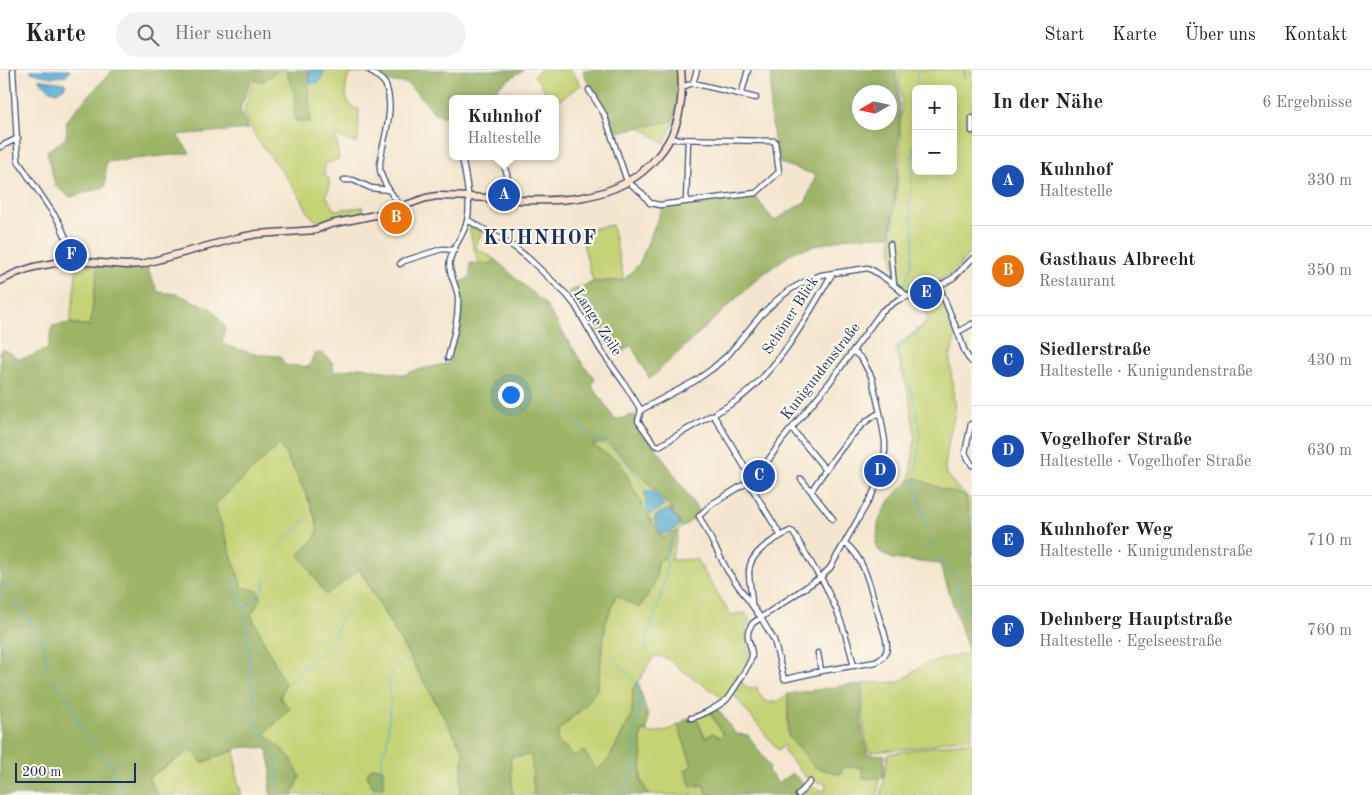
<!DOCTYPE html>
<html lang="de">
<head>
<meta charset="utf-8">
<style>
	body { margin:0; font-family:"Old Standard TT",serif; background:#f2f2f2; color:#222 }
	.controls { position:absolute; right:15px; top:15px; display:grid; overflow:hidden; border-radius:8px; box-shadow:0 2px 12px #0003 }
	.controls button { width:45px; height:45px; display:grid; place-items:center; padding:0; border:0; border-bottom:1px solid #e0e0e0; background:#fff; color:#222; font:25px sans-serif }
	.compass { position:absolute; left:852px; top:15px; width:45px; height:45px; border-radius:50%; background:#fff; box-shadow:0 2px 12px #0003; rotate:261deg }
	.scale { position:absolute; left:15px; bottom:12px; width:121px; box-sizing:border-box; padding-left:5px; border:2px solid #1b2f5e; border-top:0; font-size:14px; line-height:18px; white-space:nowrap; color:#1b2f5e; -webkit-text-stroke:4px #fbf7ec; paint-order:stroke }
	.you { position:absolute; left:510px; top:324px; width:18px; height:18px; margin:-12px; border:4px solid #fff; border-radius:50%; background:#1a73e8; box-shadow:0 0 0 8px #1a73e833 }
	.badge { display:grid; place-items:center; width:32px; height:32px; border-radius:50%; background:#1a73e8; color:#fff; font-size:16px; font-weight:700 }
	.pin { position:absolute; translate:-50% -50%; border:2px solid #fff; box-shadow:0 1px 5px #0006 }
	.popup { position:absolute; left:449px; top:25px; width:110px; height:65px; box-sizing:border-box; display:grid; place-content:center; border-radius:8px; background:#fff; filter:drop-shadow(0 1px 4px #0005); font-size:16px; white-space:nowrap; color:#767676 }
	.popup b { font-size:19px; color:#222 }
	.popup::after { content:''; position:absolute; left:50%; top:100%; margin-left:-10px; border:10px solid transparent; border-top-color:#fff }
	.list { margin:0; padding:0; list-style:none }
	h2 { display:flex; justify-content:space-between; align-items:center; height:65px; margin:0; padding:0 20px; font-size:21px }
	h2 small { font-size:16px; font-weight:400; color:#767676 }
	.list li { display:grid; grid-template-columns:32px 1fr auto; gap:15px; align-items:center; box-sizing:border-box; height:90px; padding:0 20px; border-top:1px solid #e0e0e0 }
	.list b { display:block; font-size:19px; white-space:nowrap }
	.list p { margin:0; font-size:16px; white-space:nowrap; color:#767676 }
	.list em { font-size:16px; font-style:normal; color:#767676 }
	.icon { flex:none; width:28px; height:28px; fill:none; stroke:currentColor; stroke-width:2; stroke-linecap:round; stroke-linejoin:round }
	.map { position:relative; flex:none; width:972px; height:725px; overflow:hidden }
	header { display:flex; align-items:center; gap:30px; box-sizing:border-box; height:70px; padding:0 25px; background:#fff; border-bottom:1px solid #e0e0e0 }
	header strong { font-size:24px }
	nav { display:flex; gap:28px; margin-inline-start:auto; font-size:18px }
	.search { width:350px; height:45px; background:#f2f2f2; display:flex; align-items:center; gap:12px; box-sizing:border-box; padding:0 18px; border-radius:28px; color:#767676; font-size:19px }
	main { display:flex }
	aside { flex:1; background:#fff }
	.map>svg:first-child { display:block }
	.green { fill:#c5d274; stroke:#708069; fill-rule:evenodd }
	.forest { fill:#9cb466; stroke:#5c7262; fill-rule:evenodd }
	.water { fill:#54add1; stroke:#386e98 }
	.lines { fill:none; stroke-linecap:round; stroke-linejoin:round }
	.stream { stroke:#54add1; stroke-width:1 }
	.street-casing { stroke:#3c4a6f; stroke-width:7 }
	.secondary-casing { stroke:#3c4a6f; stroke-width:9 }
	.street { stroke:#fff; stroke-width:4.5 }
	.secondary { stroke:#fde4d1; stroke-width:6 }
	.labels { text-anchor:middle; stroke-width:4.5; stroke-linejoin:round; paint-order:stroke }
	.street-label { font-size:15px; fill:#1b2f5e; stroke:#fbf7ec }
	.district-label { font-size:20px; font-weight:bold; letter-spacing:1px; fill:#1b2f5e; stroke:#fbf7ec }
</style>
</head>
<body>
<header>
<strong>Karte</strong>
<div class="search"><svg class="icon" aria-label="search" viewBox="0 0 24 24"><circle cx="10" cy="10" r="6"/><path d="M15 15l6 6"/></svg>Hier suchen</div>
<nav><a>Start</a><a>Karte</a><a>Über uns</a><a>Kontakt</a></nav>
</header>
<main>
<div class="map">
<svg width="972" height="725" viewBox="0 0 972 725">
	<rect width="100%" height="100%" fill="#fbf7ec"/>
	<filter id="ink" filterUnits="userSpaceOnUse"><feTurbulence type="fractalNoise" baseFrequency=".02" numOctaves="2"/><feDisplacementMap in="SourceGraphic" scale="10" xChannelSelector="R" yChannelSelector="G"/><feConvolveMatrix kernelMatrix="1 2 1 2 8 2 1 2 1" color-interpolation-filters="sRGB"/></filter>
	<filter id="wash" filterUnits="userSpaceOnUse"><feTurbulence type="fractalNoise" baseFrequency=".0096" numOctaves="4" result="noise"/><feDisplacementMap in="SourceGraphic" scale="20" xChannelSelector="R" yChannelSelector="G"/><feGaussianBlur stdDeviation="1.12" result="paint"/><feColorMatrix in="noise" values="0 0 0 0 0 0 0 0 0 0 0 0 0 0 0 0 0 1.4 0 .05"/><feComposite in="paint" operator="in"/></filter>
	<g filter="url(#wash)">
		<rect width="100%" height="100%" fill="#f4e6ce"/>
		<!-- green -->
		<path class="green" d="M279,0H286L295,24V50L310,53L308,0H341L350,4C343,15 344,38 359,39C358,50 360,62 357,73L349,71L336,66L339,89L329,93L325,94L324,105L329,108V119L326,125L334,140L363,137L360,147L336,151L335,148L328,151L318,153L309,144L301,128L276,93L256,68L247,50L244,39L254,11H263Z
			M540,0H571L581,15L555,33V29H551L534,5Z
			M899,0H963L964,8V0H972V44L970,57L972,63V180L957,198L951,204L939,210L909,222L895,212L891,172L901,78L900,53L902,30L899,12ZM916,19H953V101H916Z
			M677,41L674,53L664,73L640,57L671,51Z
			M612,155L624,210L593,212L580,161Z
			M469,156L482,162L475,177L496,190L490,194L479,193L473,176Z
			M79,194L98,195L90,256L70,253L77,197Z
			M936,220L939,222L956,264L950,289L955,343L949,368L945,397L946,405L947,404L956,416L972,431V451L969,446L966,426L942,419L916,408L908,412L910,409L915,366L908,321L895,278L927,252L928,248L922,238L924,236L930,242L921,225Z
			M607,372L640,404L670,437L683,457L679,459L671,490L696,489L731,545L745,543L750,552C740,562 751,575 749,587C748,596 731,621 724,629L679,598C671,590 666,586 654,586L638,612L633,619L632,645L609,689L596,701L575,686L566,677L559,675L557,669L559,660L586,635L597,619L606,552L616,524L639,538L653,517L657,502V491L677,462L664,468L660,465L645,441L591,375ZM670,439L680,455L670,462L662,464C656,459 656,452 657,445Z
			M280,373C289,392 321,446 317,464C315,471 304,478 299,484L359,499L464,682L460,725H320L318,724L316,725H292L300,707L290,687L265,664L290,638L280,628L285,614L251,545L258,521L242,518L215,435Z
			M972,582V667L940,672L933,675L914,678L871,682L868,681L863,651V613L900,612L924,594Z
			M741,611L748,619L757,617C762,636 773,636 788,624V666L836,704H841L842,697H862L863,708H879L878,725H800L808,716L825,721L826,713L812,711L807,709L783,680L786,678L784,676L778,680L733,624Z
			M709,641L723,664L720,667L706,668L696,648Z
			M678,655L692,695L691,717L703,715L707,723L720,725H649L641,710L642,682L641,670L642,661H647L648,663C659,663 668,661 678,655Z
			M970,671H972V725H881L888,684Z
			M235,680L237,708L242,725H158L148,708L189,681L196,684L202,693Z
			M532,684L534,725H513L510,687Z"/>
		<!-- forest -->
		<path class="forest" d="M113,0H279C270,6 262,14 252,9L240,39L249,59L177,65L190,83L106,92L105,117L70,127L55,116L47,81L66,68L67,49Z
			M286,0H308L310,53L295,50V24Z
			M341,0H523L500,15L492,29H453V47H447L435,45L430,37L407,13L390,12L365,3L350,4Z
			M583,0H678C681,17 679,36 672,51L640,57L613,63L606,42L587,11Z
			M772,0H896C896,10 899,20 899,31C900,76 896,121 890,166L850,167L795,181L759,207L650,309L631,275L617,286L568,222L593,212L624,210L639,194L663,136L754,125L774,151L806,131L816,105L777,92L770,38ZM859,22H889V52H859Z
			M496,190L545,234L584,296L595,308L592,315L615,350L634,345L700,443L683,457L670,437L640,404L607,372L592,375L620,392L645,441L660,465L664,468L677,461L665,488L657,491C657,512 651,522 638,538L616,525L606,552L597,619L586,635L559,660L557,669L560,675L566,677L575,686L584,681L597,701L609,689L632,645L633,619L638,612L648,647L647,661H642L641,670L642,682L641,710L649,725H534L531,685L510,687L513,725H460L464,682L360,499L326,525L299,484C304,479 315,471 317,464C322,446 289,392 280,374L215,435L242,517L258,521L261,528L251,545L285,614L280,628L290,638L265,664L290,687L300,707L292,725H271C268,717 271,711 271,703C272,695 269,686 266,678L249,677L239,678L202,693L196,684L189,681L148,708L158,725H0V283L3,279L19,289L28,287L48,279L52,256L70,253L90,256L98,195L120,197H147L158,222L177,224L212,239L225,257L222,274L254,284L280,286L284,295L309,297L314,284L323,283L332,292L334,302L361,297L405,305L413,301L449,293L460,249L459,213L470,207V193L490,194Z
			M916,408L942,419L966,426L969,446L972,451V582L969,583L940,494L892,489C887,484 880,484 877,478C874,473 876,472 877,467C878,463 877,459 878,455C882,437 899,416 916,408Z
			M847,615H862L861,652L867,684L885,685L883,708H863L862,697H842L841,704L816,698L788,666V624Z
			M716,637L736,664L748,665L770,697L768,701L778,713L792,703L805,715L797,725H720L707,723L703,715L691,717L685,700L692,695L678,655L688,648H696L705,668L713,663L720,667L723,664L709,641Z
			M374,697L383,699V716L379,718L377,716L373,717L367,706L369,700Z"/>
		<!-- water -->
		<path class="water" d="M31,0H70L68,4C57,10 43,6 31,2Z
			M310,0H323L324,2L319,12L311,14L309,10Z
			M38,9L65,13L66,16L57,22L50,20Z
			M648,420C655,421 661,429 664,435L649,445L646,435L645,422Z
			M669,439L680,455L670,462L662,464L660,463L654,449L657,445Z"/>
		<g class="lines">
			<!-- stream -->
			<path class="stream" d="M916,19L918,0
				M909,221L904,217L912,192L913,174L914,168L910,133L912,114V87L915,71L913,53L915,40L914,30L916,24
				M537,296C547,318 556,338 575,353
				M577,355L596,369L613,380L631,398L642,414L646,421
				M916,402L920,362L912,321L897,285L899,277L926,255
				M915,409V413L933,477
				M658,440L660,443
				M670,462L671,466
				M275,481L309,446
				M936,487L951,498L962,534L972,546
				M234,509L240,529L244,540L247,558L255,650L261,663L277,691V722L278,725
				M0,514L10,516L11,528
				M12,533L16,539H25L22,544L29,548L43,574L47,597
				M245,539L262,521L266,510
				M334,568L340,549L362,525
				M646,581L649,560L657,539L664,514L667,494L666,487L672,467
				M612,587L638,614L640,635L635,670L633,705L618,725
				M50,606L62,618L82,659L112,697L124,725
				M287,613L332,573
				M391,632C383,609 393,602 408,587
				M373,725L380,702L383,681L387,674L390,635"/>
		</g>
	</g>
	<g filter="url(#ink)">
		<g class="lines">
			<!-- street casing -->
			<g class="street-casing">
				<path id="street" d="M13,0L18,91L59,152L76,191
					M370,0C375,6 384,9 386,16C394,37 386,60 382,81C381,89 378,96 381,104C384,115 394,127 401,137
					M693,13L697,0
					M682,17L693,13L756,28
					M589,20L604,44L627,111L643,124L650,133L660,135L756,123L779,102L775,71L670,69
					M741,25L748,0
					M972,48V61
					M0,77L18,68
					M501,86L507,104L511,130
					M344,110H353L371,118L389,120
					M686,132L688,70
					M468,150L514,177L527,187L566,224L575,235L600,279L624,313L641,340
					M890,174L894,215
					M400,194L404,191L442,179L455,180
					M939,216C945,231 951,245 957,260C962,271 963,284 972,292
					M958,262L972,254
					M448,288C453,268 459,248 458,227C457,215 447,202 450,190C453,176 464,165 467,151C472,133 465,105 462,86
					M641,340L695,311L712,299L728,285L761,245L778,229L791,219L806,211L821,205L868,198C883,205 895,216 907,226
					M641,340L638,351L655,375L659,376L710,346H714
					M714,346L716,343C723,339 729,335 736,331C779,300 806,248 832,204
					M714,346L752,409V417
					M972,354H971L965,383L972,395
					M793,360L826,400
					M801,409L811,421
					M750,415L781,466
					M833,449L811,421C826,400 856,352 880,343
					M845,473C866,489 871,522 879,547C882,556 887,567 887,577C887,584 882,589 876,592L821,601L786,609H784L774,570L761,548L727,500L699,446L712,434L748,412L765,395L782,370L830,312L882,241L898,230L939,216L953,208L972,189
					M752,535C752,524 749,513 749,502C749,482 775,469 790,461L793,462L817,503C823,509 826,516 829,524C841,547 848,571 854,596
					M818,583L821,601
					M691,648C699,647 719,636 726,630C730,626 752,591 752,586C752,573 742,566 753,553L821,507L830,498L872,425L880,408L885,381V371L880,343L872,308L862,289L853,281
					M798,725L810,712"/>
			</g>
			<!-- secondary casing -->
			<g class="secondary-casing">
				<path id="secondary" d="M314,160L331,154L380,144L426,128L437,126C509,125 605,151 658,86C679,62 684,31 681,0
					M0,211L16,203L34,197L66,191H76L126,195L142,194L237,168L257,164L316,160"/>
			</g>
			<!-- street -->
			<use href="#street" class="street"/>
			<!-- secondary -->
			<use href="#secondary" class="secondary"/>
		</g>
	</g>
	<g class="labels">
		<!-- street labels -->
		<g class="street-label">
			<text transform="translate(790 245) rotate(-57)" y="5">Schöner Blick</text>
			<text transform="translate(598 252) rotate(57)" y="5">Lange Zeile</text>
			<text transform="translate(820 301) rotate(-52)" y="5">Kunigundenstraße</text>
		</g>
		<!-- district labels -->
		<g class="district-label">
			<text x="540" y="174">KUHNHOF</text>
		</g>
	</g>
</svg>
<div class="controls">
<button>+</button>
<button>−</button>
</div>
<svg class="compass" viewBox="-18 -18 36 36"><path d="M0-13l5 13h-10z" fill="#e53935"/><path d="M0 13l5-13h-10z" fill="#767676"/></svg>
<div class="scale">200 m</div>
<div class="you"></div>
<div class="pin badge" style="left:504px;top:125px;background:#1a4fb4">A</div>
<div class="popup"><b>Kuhnhof</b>Haltestelle</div>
<div class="pin badge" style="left:396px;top:148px;background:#e8710a">B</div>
<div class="pin badge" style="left:759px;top:406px;background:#1a4fb4">C</div>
<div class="pin badge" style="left:880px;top:401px;background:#1a4fb4">D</div>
<div class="pin badge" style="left:926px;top:223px;background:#1a4fb4">E</div>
<div class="pin badge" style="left:71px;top:185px;background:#1a4fb4">F</div>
</div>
<aside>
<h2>In der Nähe<small>6 Ergebnisse</small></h2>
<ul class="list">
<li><span class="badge" style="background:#1a4fb4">A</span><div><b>Kuhnhof</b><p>Haltestelle</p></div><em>330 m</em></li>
<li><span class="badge" style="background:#e8710a">B</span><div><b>Gasthaus Albrecht</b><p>Restaurant</p></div><em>350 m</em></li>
<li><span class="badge" style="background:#1a4fb4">C</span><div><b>Siedlerstraße</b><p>Haltestelle · Kunigundenstraße</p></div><em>430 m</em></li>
<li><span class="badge" style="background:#1a4fb4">D</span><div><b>Vogelhofer Straße</b><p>Haltestelle · Vogelhofer Straße</p></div><em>630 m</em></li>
<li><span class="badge" style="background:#1a4fb4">E</span><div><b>Kuhnhofer Weg</b><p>Haltestelle · Kunigundenstraße</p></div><em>710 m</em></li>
<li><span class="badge" style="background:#1a4fb4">F</span><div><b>Dehnberg Hauptstraße</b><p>Haltestelle · Egelseestraße</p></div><em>760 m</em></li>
</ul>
</aside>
</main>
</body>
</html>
